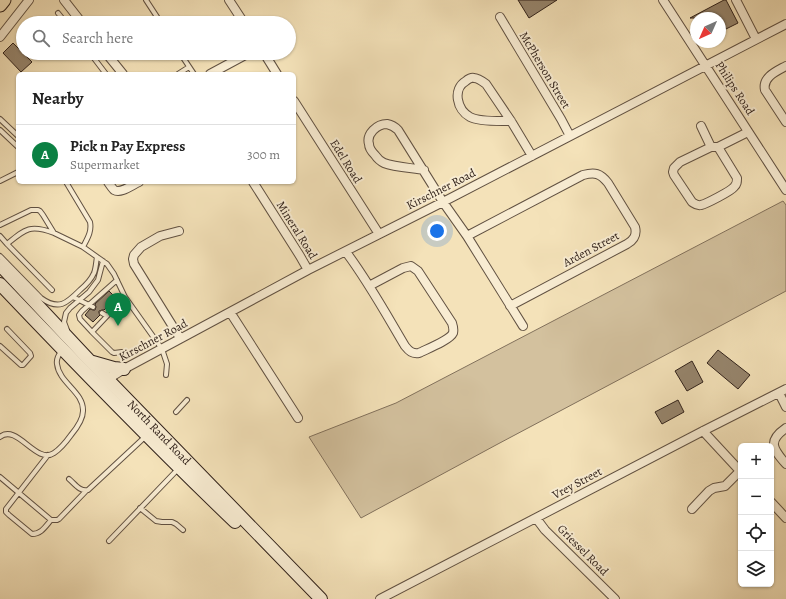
<!DOCTYPE html>
<html lang="en">
<head>
<meta charset="utf-8">
<style>
	body { margin:0; font-family:Alegreya,serif; background:#f6f6f6; color:#222 }
	.controls { position:absolute; right:12px; bottom:12px; display:grid; overflow:hidden; border-radius:6px; box-shadow:0 1px 3px #0004 }
	.controls button { width:36px; height:36px; display:grid; place-items:center; padding:0; border:0; border-bottom:1px solid #e0e0e0; background:#fff; color:#222; font:20px sans-serif }
	.compass { position:absolute; left:690px; top:12px; width:36px; height:36px; border-radius:50%; background:#fff; box-shadow:0 1px 3px #0004; rotate:225deg }
	.you { position:absolute; left:437px; top:231px; width:14px; height:14px; margin:-10px; border:3px solid #fff; border-radius:50%; background:#1a73e8; box-shadow:0 0 0 6px #1a73e833 }
	.badge { display:grid; place-items:center; width:26px; height:26px; border-radius:50%; background:#0b8043; color:#fff; font-size:13px; font-weight:700 }
	.pin { position:absolute; translate:-50% -33px; filter:drop-shadow(0 1px 2px #0008) }
	.pin::after { content:''; position:absolute; top:21px; width:14px; height:12px; background:inherit; clip-path:polygon(0 0,100% 0,50% 100%) }
	.list { margin:0; padding:0; list-style:none }
	h2 { display:flex; justify-content:space-between; align-items:center; height:52px; margin:0; padding:0 16px; font-size:17px }
	h2 small { font-size:13px; font-weight:400; color:#767676 }
	.list li { display:grid; grid-template-columns:26px 1fr auto; gap:12px; align-items:center; box-sizing:border-box; height:60px; padding:0 16px; border-top:1px solid #e0e0e0 }
	.list b { display:block; font-size:15px; white-space:nowrap }
	.list p { margin:0; font-size:13px; white-space:nowrap; color:#767676 }
	.list em { font-size:13px; font-style:normal; color:#767676 }
	.icon { flex:none; width:22px; height:22px; fill:none; stroke:currentColor; stroke-width:2; stroke-linecap:round; stroke-linejoin:round }
	.map { position:relative; flex:none; width:786px; height:599px; overflow:hidden }
	.search { position:absolute; background:#fff; box-shadow:0 1px 3px #0004; left:16px; top:16px; width:280px; height:44px; display:flex; align-items:center; gap:10px; box-sizing:border-box; padding:0 14px; border-radius:22px; color:#767676; font-size:15px }
	.panel { position:absolute; background:#fff; box-shadow:0 1px 3px #0004; left:16px; top:72px; width:280px; height:112px; border-radius:6px }
	.map>svg:first-child { display:block }
	.green { fill:#d3c19e; stroke:#82715c }
	.building { fill:#96856d; stroke:#30211a }
	.lines { fill:none; stroke-linecap:round; stroke-linejoin:round }
	.service-casing { stroke:#615142; stroke-width:6 }
	.minor-casing { stroke:#615142; stroke-width:10 }
	.secondary-casing { stroke:#30211a; stroke-width:14 }
	.primary-casing { stroke:#30211a; stroke-width:15 }
	.service { stroke:#f8ecd2; stroke-width:4 }
	.minor { stroke:#f8ecd2; stroke-width:8 }
	.secondary { stroke:#f8ecd2; stroke-width:12 }
	.primary { stroke:#f4e2b9; stroke-width:13 }
	.labels { text-anchor:middle; stroke-width:4; stroke-linejoin:round; paint-order:stroke }
	.street-label { font-size:12px; fill:#30211a; stroke:#f8ecd2 }
</style>
</head>
<body>
<div class="map">
<svg width="786" height="599" viewBox="0 0 786 599">
	<rect width="100%" height="100%" fill="#f4e2b9"/>
	<filter id="stains"><feTurbulence type="fractalNoise" baseFrequency=".005" numOctaves="4"/><feColorMatrix values="0 0 0 0 .2 0 0 0 0 .09 0 0 0 0 .02 0 0 0 .5 -.17"/></filter>
	<radialGradient id="worn" r=".72"><stop offset=".6" stop-color="#630" stop-opacity="0"/><stop offset="1" stop-color="#630" stop-opacity=".3"/></radialGradient>
	<!-- green -->
	<path class="green" d="M783,201L786,205V291L496,445L361,518L309,437L396,403Z"/>
	<!-- building -->
	<path class="building" d="M518,0H557L529,18Z
		M724,0H726L738,23L720,32V18H690Z
		M13,43L32,62L21,72L3,53Z
		M109,291L116,298L104,310H102L99,311V313L100,315L93,322L85,315L90,309L93,310H95L96,307L95,304Z
		M718,350L750,375L738,389L707,363Z
		M692,361L703,382L687,391L675,371Z
		M678,400L684,412L662,424L655,412Z"/>
	<g class="lines">
		<!-- service casing -->
		<g class="service-casing">
			<path id="service" d="M146,0L161,23
				M58,13L66,23
				M66,23L76,15
				M90,53L106,74
				M180,53L194,74
				M178,74L189,67
				M0,119L18,136
				M0,130L18,147
				M0,181L18,172
				M66,182L90,222C92,232 87,239 83,247
				M0,225L31,210H38L40,211L43,215L54,233L83,247L107,264L114,274L125,297L162,349L167,364L166,375
				M0,236L7,244
				M0,256L41,298C59,311 67,303 80,290C86,285 91,280 94,273C96,268 96,262 97,257
				M52,290L7,244C25,229 30,224 54,233
				M73,297L93,307
				M102,313L107,316
				M67,330L64,322L66,313L70,308L89,292L98,280L103,261
				M92,332L80,319L79,315L82,311L117,280
				M0,346L21,365H23L31,356L30,353L7,329
				M122,352L114,353L112,352L92,332L125,297
				M176,412L187,400
				M0,437C17,423 36,465 54,453C60,449 66,442 71,435C76,429 83,420 83,411C84,392 59,383 57,364C56,359 59,354 62,350
				M48,455L6,509V512L9,515L32,534C41,534 45,527 51,520
				M0,477L51,520H57L59,519L86,491
				M69,479C75,484 80,492 88,490L146,436
				M140,508L156,521L162,522H172L176,524L183,530
				M109,541L179,468"/>
		</g>
		<!-- minor casing -->
		<g class="minor-casing">
			<path id="minor" d="M64,0L82,23
				M229,0L244,23
				M663,0L786,190
				M736,0L756,39
				M500,17L561,119L570,136
				M0,37L29,0
				M106,53L123,74
				M264,53L277,74
				M786,66C777,71 762,77 765,90L786,122
				M210,74L249,53
				M294,101L379,234
				M511,121C501,121 479,122 470,117C457,110 452,89 466,81C468,79 472,77 474,78C478,78 482,81 486,84L511,121L532,156
				M701,126L711,147
				M718,147L737,178C737,182 737,184 734,187C731,191 706,204 701,205C697,206 695,204 692,202L674,175L673,172L674,168L680,162L711,147H718L748,132
				M424,170C412,168 394,167 384,163C380,161 377,158 375,155C372,152 369,148 369,144C366,134 377,124 387,124C392,125 395,127 398,130L443,202L467,236L523,326
				M108,182C110,185 112,188 114,190C121,194 132,185 139,182
				M253,182L300,256L308,270
				M179,231L160,236L141,247L134,255L133,259L134,264L180,338
				M467,236L583,175C595,172 600,173 608,183L635,227C637,235 634,240 627,244L510,306
				M346,252C368,281 386,314 405,346C409,351 412,354 419,353C427,349 450,340 453,333C454,329 453,326 452,323L418,271L411,266L403,268L369,286
				M230,312L298,418
				M108,379L124,369L308,270L443,202L786,24
				M779,393L786,407
				M786,428C767,441 773,449 786,464
				M703,431L741,472
				M771,502L786,518
				M692,509L709,491L714,488L725,486L740,471
				M536,518L545,530L615,599
				M380,599L703,431L786,389"/>
		</g>
		<!-- secondary casing -->
		<g class="secondary-casing">
			<g id="secondary">
				<path id="s1" d="M0,265L90,361L321,599"/>
				<path d="M0,284C77,365 155,445 235,522"/>
				<path d="M93,362L114,368L124,369"/>
			</g>
		</g>
		<!-- primary casing -->
		<g class="primary-casing">
			<path id="primary" d="M0,5L4,0"/>
		</g>
		<!-- service -->
		<use href="#service" class="service"/>
		<!-- minor -->
		<use href="#minor" class="minor"/>
		<!-- secondary -->
		<use href="#secondary" class="secondary"/>
		<!-- primary -->
		<use href="#primary" class="primary"/>
	</g>
	<g class="labels">
		<!-- street labels -->
		<g class="street-label">
			<text transform="translate(545 70) rotate(59)" y="4">McPherson Street</text>
			<text transform="translate(735 88) rotate(57)" y="4">Philips Road</text>
			<text transform="translate(346 161) rotate(58)" y="4">Edel Road</text>
			<text transform="translate(441 189) rotate(-27)" y="4">Kirschner Road</text>
			<text transform="translate(297 230) rotate(58)" y="4">Mineral Road</text>
			<text transform="translate(591 249) rotate(-28)" y="4">Arden Street</text>
			<text transform="translate(153 340) rotate(-28)" y="4">Kirschner Road</text>
			<text dy="4" stroke="none"><textPath href="#s1" startOffset="231">North Rand Road</textPath></text>
			<text transform="translate(577 483) rotate(-28)" y="4">Vrey Street</text>
			<text transform="translate(583 550) rotate(45)" y="4">Griessel Road</text>
		</g>
	</g>
	<rect width="100%" height="100%" filter="url(#stains)"/>
	<rect width="100%" height="100%" fill="url(#worn)"/>
</svg>
<div class="controls">
<button>+</button>
<button>−</button>
<button><svg class="icon" aria-label="locate" viewBox="0 0 24 24"><circle cx="12" cy="12" r="6"/><path d="M12 2v4M12 18v4M2 12h4M18 12h4"/></svg></button>
<button><svg class="icon" aria-label="layers" viewBox="0 0 24 24"><path d="M12 4l9 5-9 5-9-5zM3 14l9 5 9-5"/></svg></button>
</div>
<svg class="compass" viewBox="-18 -18 36 36"><path d="M0-13l5 13h-10z" fill="#e53935"/><path d="M0 13l5-13h-10z" fill="#767676"/></svg>
<div class="you"></div>
<div class="pin badge" style="left:118px;top:326px">A</div>
<div class="search"><svg class="icon" aria-label="search" viewBox="0 0 24 24"><circle cx="10" cy="10" r="6"/><path d="M15 15l6 6"/></svg>Search here</div>
<section class="panel">
<h2>Nearby<small></small></h2>
<ul class="list">
<li><span class="badge">A</span><div><b>Pick n Pay Express</b><p>Supermarket</p></div><em>300 m</em></li>
</ul>
</section>
</div>
</body>
</html>
